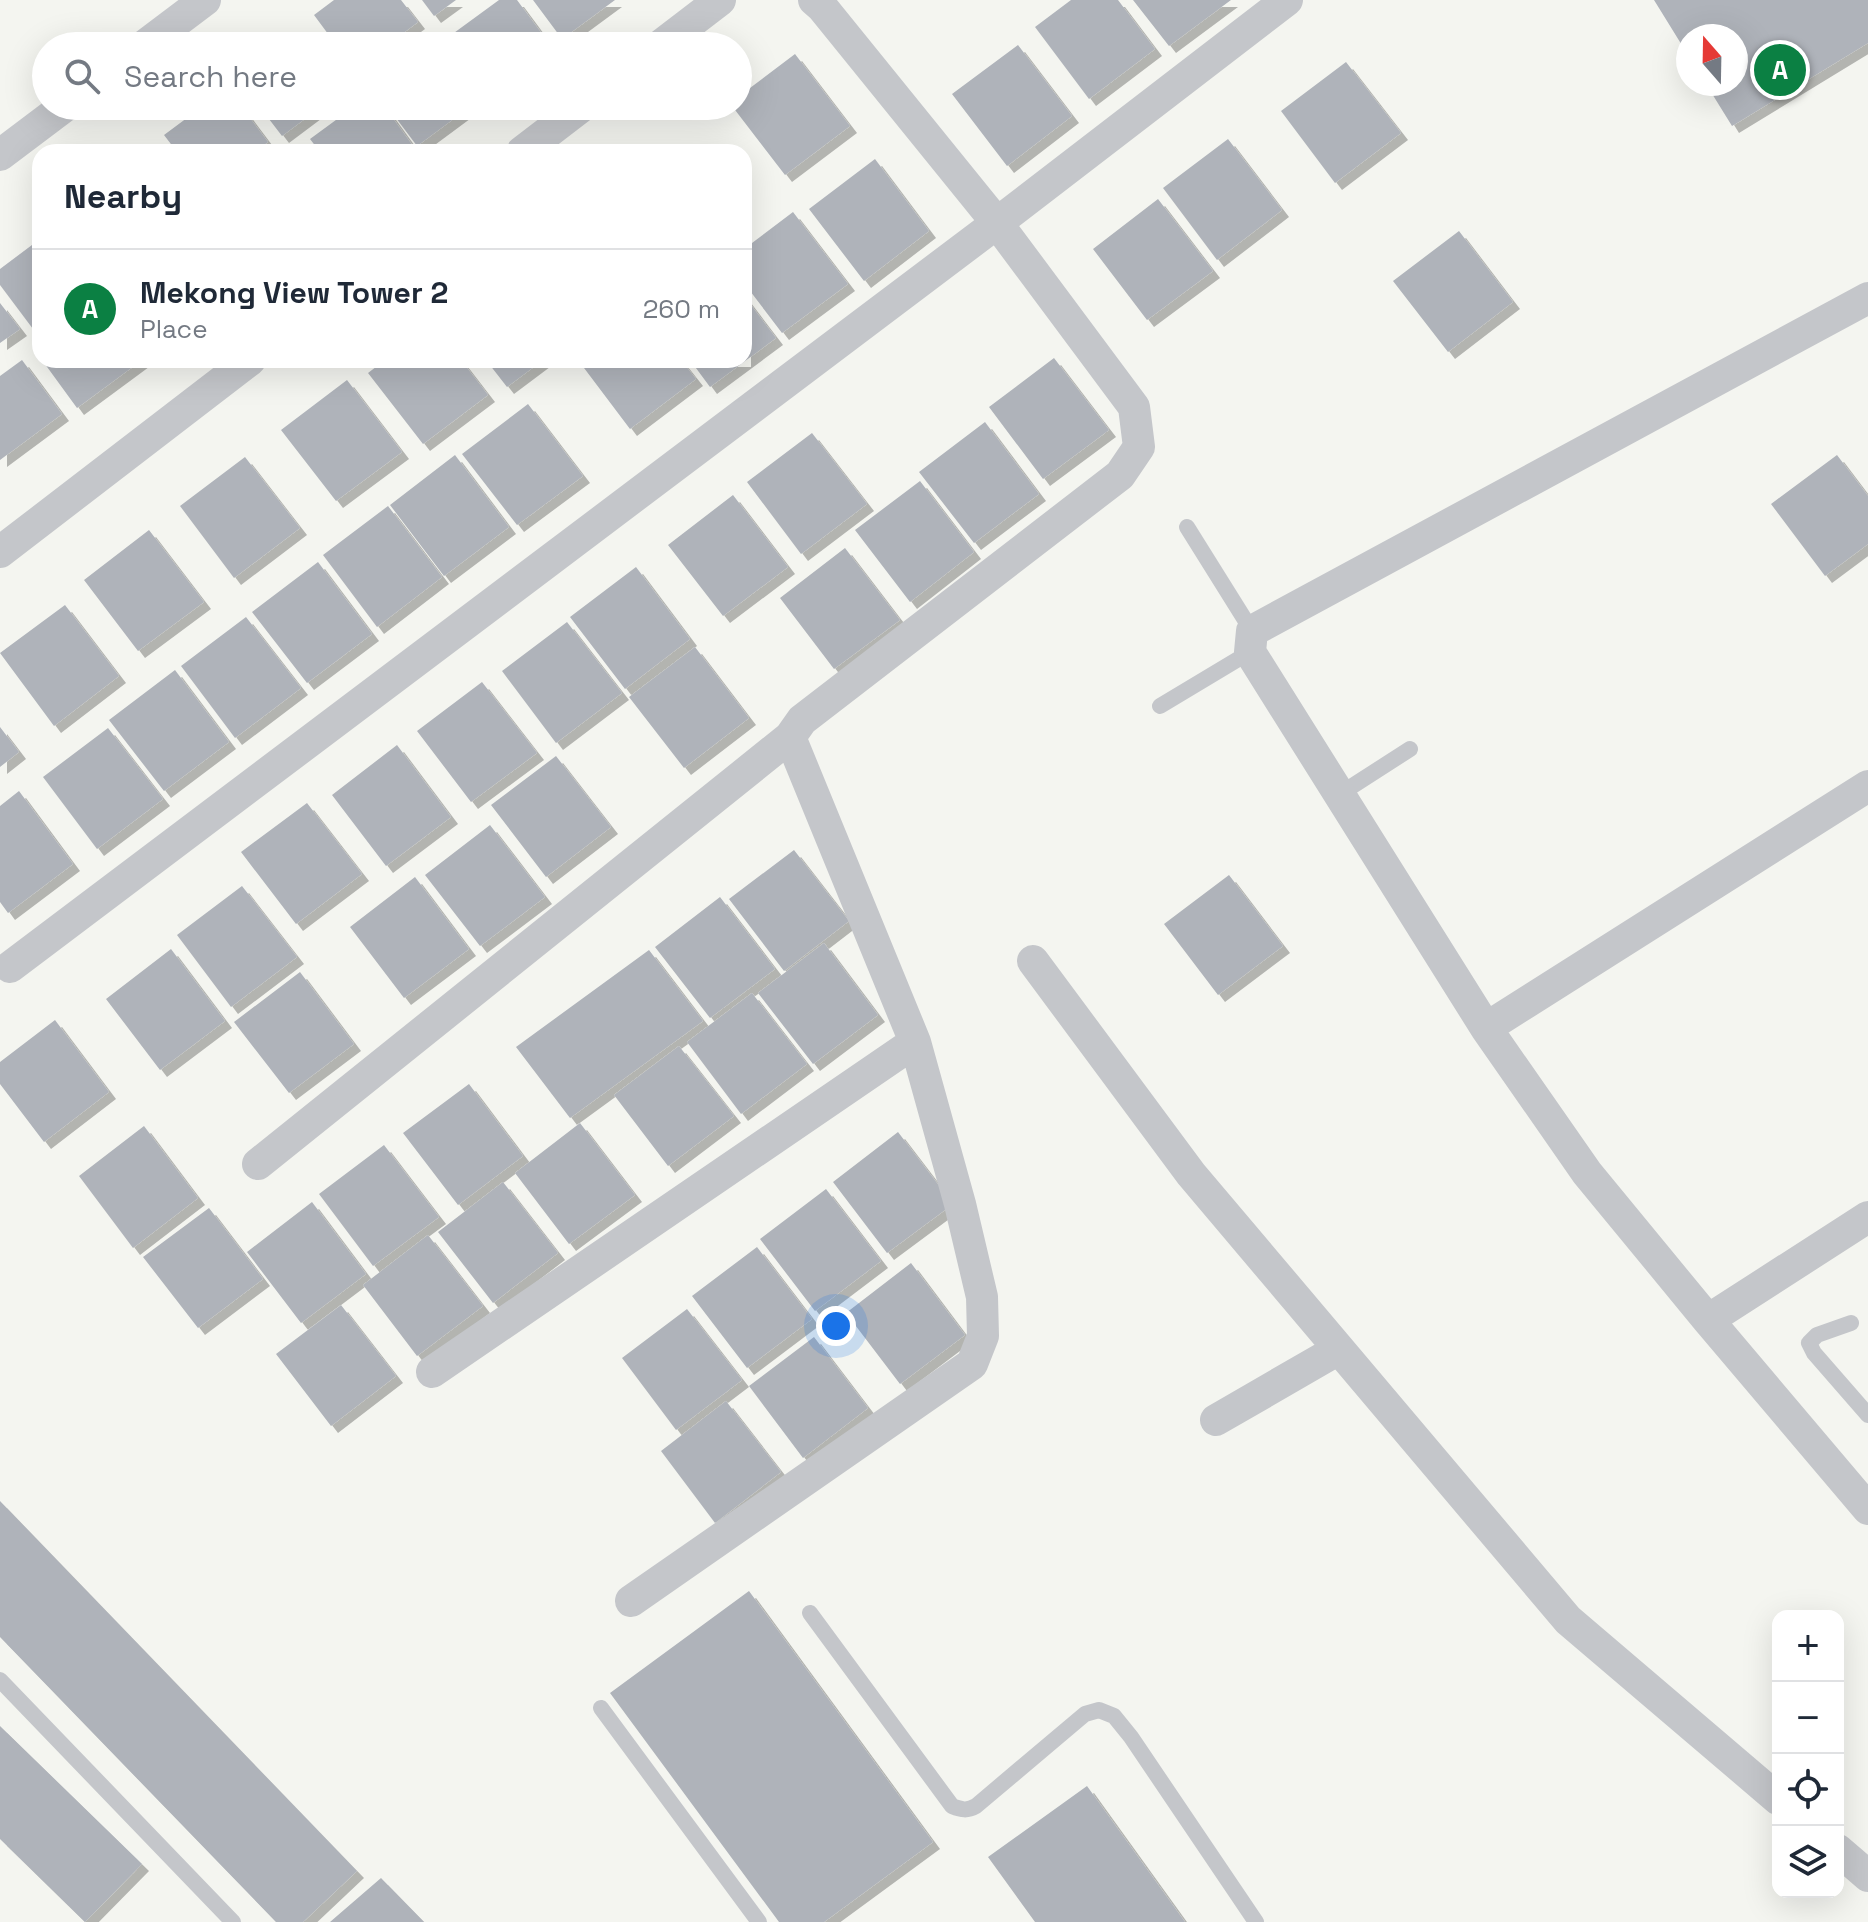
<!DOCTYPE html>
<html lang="en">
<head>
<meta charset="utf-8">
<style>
	body { margin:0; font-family:"Space Grotesk",sans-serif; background:#f2f2f3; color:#1f2937 }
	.controls { position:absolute; right:24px; bottom:24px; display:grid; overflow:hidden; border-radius:16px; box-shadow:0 8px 32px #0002 }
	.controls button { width:72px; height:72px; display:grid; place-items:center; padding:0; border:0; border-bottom:2px solid #e0e1e3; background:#fff; color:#1f2937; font:40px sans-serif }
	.compass { position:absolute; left:1676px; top:24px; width:72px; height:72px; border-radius:50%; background:#fff; box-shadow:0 8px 32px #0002; rotate:340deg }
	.you { position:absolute; left:836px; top:1326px; width:28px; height:28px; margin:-20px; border:6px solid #fff; border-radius:50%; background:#1a73e8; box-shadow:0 0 0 12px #1a73e833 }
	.badge { display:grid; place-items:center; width:52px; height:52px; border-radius:50%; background:#0b8043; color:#fff; font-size:26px; font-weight:700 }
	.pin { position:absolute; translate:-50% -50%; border:4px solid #fff; box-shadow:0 2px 8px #0006 }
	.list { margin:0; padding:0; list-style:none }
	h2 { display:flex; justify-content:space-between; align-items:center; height:104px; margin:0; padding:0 32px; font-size:34px }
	h2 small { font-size:26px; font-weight:400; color:#747a83 }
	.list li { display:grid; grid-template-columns:52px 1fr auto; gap:24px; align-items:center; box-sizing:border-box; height:120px; padding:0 32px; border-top:2px solid #e0e1e3 }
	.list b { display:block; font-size:30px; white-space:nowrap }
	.list p { margin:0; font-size:26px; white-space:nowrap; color:#747a83 }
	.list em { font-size:26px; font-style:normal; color:#747a83 }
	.icon { flex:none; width:44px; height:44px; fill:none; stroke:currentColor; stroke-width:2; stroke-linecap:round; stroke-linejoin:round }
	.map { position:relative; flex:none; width:1868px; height:1922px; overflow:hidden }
	.search { position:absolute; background:#fff; box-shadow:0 8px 32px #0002; left:32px; top:32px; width:720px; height:88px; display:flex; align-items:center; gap:20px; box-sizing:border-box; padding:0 28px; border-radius:44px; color:#747a83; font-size:30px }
	.panel { position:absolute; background:#fff; box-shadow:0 8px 32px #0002; left:32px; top:144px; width:720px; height:224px; border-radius:24px }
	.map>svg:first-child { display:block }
	.building { fill:#afb3ba; filter:url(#shadow) }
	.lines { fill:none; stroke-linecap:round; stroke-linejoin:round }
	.service { stroke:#c4c6ca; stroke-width:16 }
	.minor { stroke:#c4c6ca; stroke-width:32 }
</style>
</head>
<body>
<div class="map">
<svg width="1868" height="1922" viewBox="0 0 1868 1922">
	<defs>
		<filter id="shadow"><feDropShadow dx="7" dy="7" stdDeviation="0" flood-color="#0004"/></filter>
	</defs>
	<rect width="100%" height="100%" fill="#f4f5f0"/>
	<!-- building -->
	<path class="building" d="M334,0H401L418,22L386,46H337L314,15Z
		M422,0H456L434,16Z
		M499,0H517L551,46H453L447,38Z
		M533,0H615L562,39Z
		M1071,0H1118L1155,49L1089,99L1035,27Z
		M1133,0H1231L1169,46Z
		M1654,0H1868V43L1732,126L1706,84H1736V36H1688V55Z
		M1018,45L1072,116L1007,166L952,94Z
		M795,54L850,126L785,175L732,106H738V97Z
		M1346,62L1401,133L1335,183L1281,111Z
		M203,106H241L268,142L254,152H177L164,135Z
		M259,106H322L282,136Z
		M355,106H384L413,146L406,152H320L310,139Z
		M387,106H471L417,146Z
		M1228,139L1282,210L1217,260L1163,188Z
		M875,159L929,231L864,281L809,209Z
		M1158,199L1213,271L1147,320L1093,249Z
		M793,212L848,284L782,333L744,283V249Z
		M1459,231L1513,302L1448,352L1393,281Z
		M40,239V323L33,329L0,285V269Z
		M744,296L776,338L710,387L690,360H744Z
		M0,303L20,329L0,343Z
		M1054,358L1109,430L1043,479L989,407Z
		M22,360L62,414L0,460V376Z
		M42,360H142L77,408Z
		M385,360H461L488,395L423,444L368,373Z
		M486,360H543L507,387Z
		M578,360H681L696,379L630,429Z
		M347,380L402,452L336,501L281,430Z
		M528,404L583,476L517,525L462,454Z
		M985,422L1039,494L974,543L919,472Z
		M812,433L867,504L801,554L747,482Z
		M455,455L509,527L444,576L390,505Z
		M1837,455L1868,496V544L1825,576L1771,504Z
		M245,457L300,528L234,578L180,506Z
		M920,481L974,552L910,602L855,530Z
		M733,495L788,567L723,616L668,545Z
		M388,506L442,577L377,627L323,555Z
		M149,530L204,602L138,651L84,580Z
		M845,548L900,620L834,669L780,598Z
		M318,562L372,634L307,683L252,612Z
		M636,567L690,639L625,689L570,617Z
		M65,605L119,676L54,726L0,653Z
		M246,617L301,688L235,738L181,666Z
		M567,622L622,693L556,743L502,671Z
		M695,647L749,718L684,768L629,697Z
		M175,670L229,742L164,791L109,720Z
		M482,682L537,753L471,802L417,731Z
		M0,727L19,752L0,767Z
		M108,728L163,799L97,849L43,777Z
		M397,745L451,817L386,866L332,795Z
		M556,756L611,827L546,877L491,805Z
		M19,791L73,864L8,913L0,902V806Z
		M307,803L362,874L296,924L241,852Z
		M490,825L545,897L480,946L425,875Z
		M794,850L849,921L784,971L729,899Z
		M1229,875L1283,946L1218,995L1164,924Z
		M415,877L469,949L404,998L350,927Z
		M242,886L297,957L231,1007L177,935Z
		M720,897L775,969L710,1018L655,947Z
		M824,943L878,1015L813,1064L758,993Z
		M171,949L225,1021L160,1070L106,999Z
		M649,950L703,1021L570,1118L516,1047Z
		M300,972L354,1044L289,1093L234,1022Z
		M752,993L807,1064L741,1114L687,1042Z
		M55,1020L109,1092L44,1142L0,1084V1062Z
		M679,1046L734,1116L668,1166L614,1095Z
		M469,1084L523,1156L458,1205L403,1133Z
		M580,1123L635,1195L569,1244L515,1173Z
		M144,1126L198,1198L133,1248L79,1176Z
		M898,1132L953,1204L887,1253L833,1182Z
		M384,1145L439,1217L373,1266L319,1194Z
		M503,1182L558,1253L493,1303L438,1232Z
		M826,1189L881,1261L815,1311L760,1239Z
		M312,1202L366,1274L301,1323L247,1252Z
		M209,1208L263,1279L198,1328L143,1257Z
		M428,1235L483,1306L417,1356L363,1285Z
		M757,1247L812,1319L747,1368L692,1296Z
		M911,1263L965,1335L900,1384L846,1313Z
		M341,1305L396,1376L331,1426L276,1354Z
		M687,1309L742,1380L676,1430L622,1358Z
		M814,1337L868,1408L803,1458L749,1386Z
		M726,1401L781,1472L715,1523L661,1451Z
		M0,1501L357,1871L303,1922H276L0,1637Z
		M749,1591L933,1842L824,1922H779L610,1693Z
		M0,1726L142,1864L85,1922L0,1839Z
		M1087,1786L1185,1922H1035L988,1857Z
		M381,1878L424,1922H330Z"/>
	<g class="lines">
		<!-- service -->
		<path class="service" d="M1187,527L1252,631
			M1160,706L1250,652
			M1340,794L1410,749
			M1851,1323L1817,1335L1809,1343L1814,1353L1868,1415
			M810,1613L952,1806C962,1810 967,1811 976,1806L1085,1714L1099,1710L1114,1716L1131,1737L1256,1922
			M0,1680L233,1922
			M601,1708L759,1922"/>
		<!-- minor -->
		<path class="minor" d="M144,46L205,0
			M660,46L720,0
			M522,152L582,106
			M0,155L65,106
			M1868,298L1252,631L1250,652L1486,1028L1587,1173L1708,1320L1868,1509
			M0,552L250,360
			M1033,961L1191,1174L1568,1620L1778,1799
			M10,967L997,223L1287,0
			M1486,1028L1868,786
			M258,1164L790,737L802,720L1120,475L1139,447L1134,407L997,223L822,7L814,0
			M1708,1320L1868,1217
			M432,1372L915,1042
			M1216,1420L1339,1349
			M631,1601L972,1364L983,1336L982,1297L960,1204L915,1042L790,737
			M1838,1850L1868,1876"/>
	</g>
</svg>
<div class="controls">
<button>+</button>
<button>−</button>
<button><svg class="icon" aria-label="locate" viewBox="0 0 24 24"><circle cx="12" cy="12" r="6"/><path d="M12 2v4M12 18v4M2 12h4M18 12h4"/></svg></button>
<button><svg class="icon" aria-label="layers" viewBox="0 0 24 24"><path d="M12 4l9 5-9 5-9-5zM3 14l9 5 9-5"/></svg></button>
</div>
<svg class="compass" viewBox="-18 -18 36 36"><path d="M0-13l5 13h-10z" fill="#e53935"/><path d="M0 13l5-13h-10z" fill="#747a83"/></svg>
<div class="you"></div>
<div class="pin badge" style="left:1780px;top:70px">A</div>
<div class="search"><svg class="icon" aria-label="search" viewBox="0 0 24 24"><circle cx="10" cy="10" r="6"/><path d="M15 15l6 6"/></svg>Search here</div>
<section class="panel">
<h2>Nearby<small></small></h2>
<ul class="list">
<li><span class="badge">A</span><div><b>Mekong View Tower 2</b><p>Place</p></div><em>260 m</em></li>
</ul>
</section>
</div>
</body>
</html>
